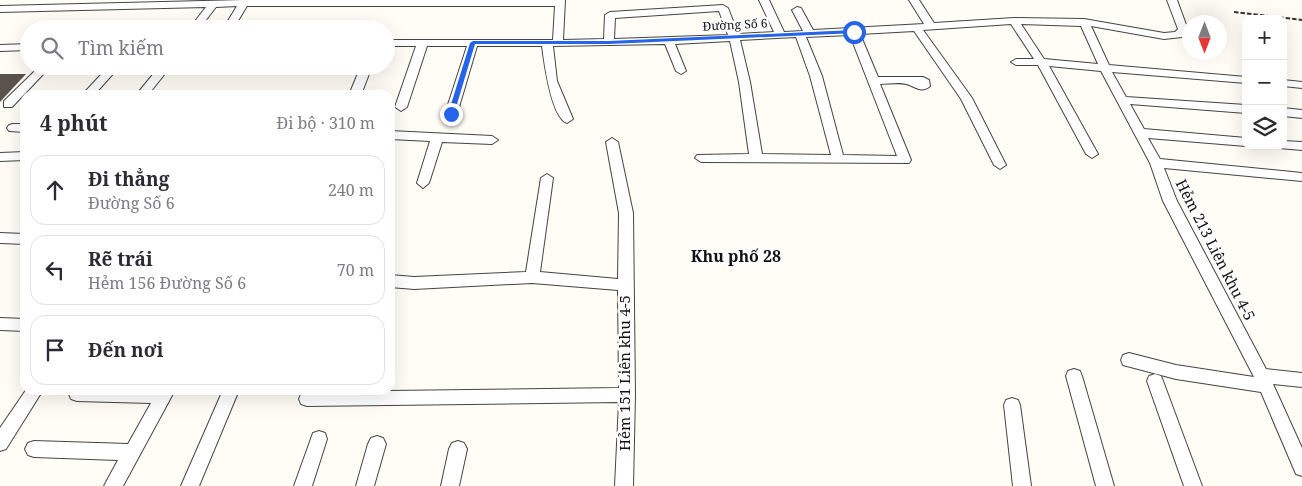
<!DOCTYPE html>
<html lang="vi">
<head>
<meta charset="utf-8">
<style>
	body { margin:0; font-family:"Noto Serif",serif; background:#f2f2f3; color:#2b2b33 }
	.controls { position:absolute; right:15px; top:15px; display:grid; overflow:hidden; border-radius:10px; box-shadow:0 5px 20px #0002 }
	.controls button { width:45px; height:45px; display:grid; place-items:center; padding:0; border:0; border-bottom:1px solid #e1e1e2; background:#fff; color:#2b2b33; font:25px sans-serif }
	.compass { position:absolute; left:1182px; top:15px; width:45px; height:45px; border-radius:50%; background:#fff; box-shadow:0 5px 20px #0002; rotate:180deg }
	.stop { position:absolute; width:15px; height:15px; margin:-11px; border:4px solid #2563eb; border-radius:50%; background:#fff }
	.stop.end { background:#2563eb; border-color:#fff; box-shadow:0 1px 5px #0008 }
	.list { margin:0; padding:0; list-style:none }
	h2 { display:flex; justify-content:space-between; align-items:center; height:65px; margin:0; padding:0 20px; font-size:21px }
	h2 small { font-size:16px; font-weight:400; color:#7c7c81 }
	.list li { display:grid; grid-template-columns:32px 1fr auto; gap:15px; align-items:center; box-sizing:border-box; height:70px; margin:0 10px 10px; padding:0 10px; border:1px solid #e1e1e2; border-radius:15px }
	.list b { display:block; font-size:19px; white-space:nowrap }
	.list p { margin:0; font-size:16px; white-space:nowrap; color:#7c7c81 }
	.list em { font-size:16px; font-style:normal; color:#7c7c81 }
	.icon { flex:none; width:28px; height:28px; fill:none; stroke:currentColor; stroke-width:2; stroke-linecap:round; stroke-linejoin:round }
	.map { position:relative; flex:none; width:1302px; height:486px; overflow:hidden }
	.search { position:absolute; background:#fff; box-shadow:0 5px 20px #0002; left:20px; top:20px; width:375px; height:55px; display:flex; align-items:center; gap:12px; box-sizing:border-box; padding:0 18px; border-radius:28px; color:#7c7c81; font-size:19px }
	.panel { position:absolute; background:#fff; box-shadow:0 5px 20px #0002; left:20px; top:90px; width:375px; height:305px; border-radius:15px }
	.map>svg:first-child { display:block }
	.building { fill:#5a524d }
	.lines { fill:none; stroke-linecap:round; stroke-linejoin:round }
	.minor-casing { stroke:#444; stroke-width:2 }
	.path { stroke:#333; stroke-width:2; stroke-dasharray:4.5 2; stroke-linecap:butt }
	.minor { fill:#fff; fill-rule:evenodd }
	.route { fill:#2563eb }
	.labels { text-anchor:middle; stroke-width:5; stroke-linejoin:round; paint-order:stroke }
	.far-street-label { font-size:12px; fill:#111; stroke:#fff }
	.street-label { font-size:15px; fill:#111; stroke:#fff }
	.neighbourhood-label { font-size:16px; font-weight:bold; fill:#111; stroke:#fff }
</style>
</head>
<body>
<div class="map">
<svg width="1302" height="486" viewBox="0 0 1302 486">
	<rect width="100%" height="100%" fill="#fffdf5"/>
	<!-- building -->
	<path class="building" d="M0,74H26L0,102Z"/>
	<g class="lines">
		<!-- minor casing -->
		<g class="minor-casing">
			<path id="minor" d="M244,0H565L563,40L604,39L605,15L610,12L723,5L728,8L738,34L774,32L759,0H769L784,32L803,31L792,10L797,7L801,8L813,30L924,24L909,0H919L934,23L1014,18L1084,19L1164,33L1175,32L1178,29L1167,0H1177L1188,30L1182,37L1164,39L1091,26L1109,65L1246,77V83L1112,72L1126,97L1246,105V113L1130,104L1144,129L1246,138V146L1148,138L1160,159L1302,173V181L1164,168L1177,201L1266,369L1302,373V387L1273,384L1302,448V476L1296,474L1261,392L1176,379L1123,365L1121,360L1123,355L1129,353L1176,365L1254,377L1163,201L1150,163L1101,71L1049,66L1098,154L1092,158L1086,154L1038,65H1016L1011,62L1016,59H1034L1011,24L923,30L972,98L1006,165L1000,169L994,165L961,99L914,31L860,34L878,77H923L929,80L930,86C921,94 915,86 906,84C899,82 888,84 880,84L911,160L909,163L701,162L695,158L697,155L749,154L739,82L730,41L675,44L686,71L681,74L676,71L665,44L553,46L557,81L573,119L567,123C551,118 544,61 542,46H477L457,114L451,118L445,114L467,46H427L407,107L401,111L395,107L416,46H386V40H553L555,6H247L233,29H223L237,6L216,7L199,29H189L206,7L0,12V6ZM719,11L728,35L614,39L615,18ZM1021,24L1081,26L1098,64L1044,59ZM850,35L897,156L843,155L822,76L806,37ZM796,37L810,76L831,155L762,154L750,82L740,40Z
				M29,44V50L0,51V45Z
				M40,66H51L12,107H4V101Z
				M109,66H120L94,95H82Z
				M160,66H171L148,95H136Z
				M361,66H372L361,95H349Z
				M1283,80L1302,82V88L1283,86Z
				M1283,108L1302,110V118L1283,116Z
				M13,124H25V132L9,131L7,128L9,125Z
				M390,131L492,136L498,140L492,144L442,142L429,183L423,188L417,183L430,141L390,139Z
				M612,138L618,142L633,213L635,395L633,486H615L619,402L307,406L301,404L299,399L301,394L307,392L619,388L618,290L532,283L414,289L390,287V275L414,277L526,272L541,178L547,174L553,178L540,272L618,279L619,213L606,142Z
				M1283,141L1302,142V150L1279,148L1278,146H1283Z
				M25,152V160L0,161V153Z
				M0,233L25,234V244L0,243Z
				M0,318L25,319V331L0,330Z
				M1074,369L1080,371L1082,376L1114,486H1096L1066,376L1068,371Z
				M1155,374L1161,376L1163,381L1202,486H1184L1147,381L1149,376Z
				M26,390H43L6,449L0,451V428Z
				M71,390H175L123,486H104L118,460L34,457L28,455L25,449L28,443L34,441L128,444L151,403L77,401L71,399L69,394Z
				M223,390H239L199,486H181Z
				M1012,398L1018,400L1020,405L1031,486H1013L1004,405L1006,400Z
				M319,431L325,433L327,439L312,486H294L313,433Z
				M377,436L383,438L386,444L374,486H356L368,444L371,438Z
				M458,441L464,443L467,449L459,486H441L449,449L452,443Z"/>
		</g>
		<!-- path -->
		<path class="path" d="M1234,12L1302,20"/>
		<!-- minor -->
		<use href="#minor" class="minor"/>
	</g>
	<!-- route -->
	<path class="route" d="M854,30L856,33L609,44H475L454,114L451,116L448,114L470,43L473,41H609Z"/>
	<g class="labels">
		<!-- far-street labels -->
		<g class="far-street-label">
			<text transform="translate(735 25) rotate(-3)" y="4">Đường Số 6</text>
		</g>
		<!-- street labels -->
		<g class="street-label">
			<text transform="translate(1215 250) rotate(63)" y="5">Hẻm 213 Liên khu 4-5</text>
			<text transform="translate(625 373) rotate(-90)" y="5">Hẻm 151 Liên khu 4-5</text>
		</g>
		<!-- neighbourhood labels -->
		<g class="neighbourhood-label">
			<text x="736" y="262">Khu phố 28</text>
		</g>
	</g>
</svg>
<div class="controls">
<button>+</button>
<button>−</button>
<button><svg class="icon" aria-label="layers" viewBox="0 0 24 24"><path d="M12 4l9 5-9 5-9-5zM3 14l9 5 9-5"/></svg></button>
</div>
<svg class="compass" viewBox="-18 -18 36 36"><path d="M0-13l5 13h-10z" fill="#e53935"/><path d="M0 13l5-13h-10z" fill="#7c7c81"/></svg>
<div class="stop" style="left:854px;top:32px"></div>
<div class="stop end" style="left:451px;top:114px"></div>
<div class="search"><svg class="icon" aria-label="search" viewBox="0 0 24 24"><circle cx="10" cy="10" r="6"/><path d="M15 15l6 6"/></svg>Tìm kiếm</div>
<section class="panel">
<h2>4 phút<small>Đi bộ · 310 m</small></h2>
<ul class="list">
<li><svg class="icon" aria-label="ahead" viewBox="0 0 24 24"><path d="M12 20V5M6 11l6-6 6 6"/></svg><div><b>Đi thẳng</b><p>Đường Số 6</p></div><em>240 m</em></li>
<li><svg class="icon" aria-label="left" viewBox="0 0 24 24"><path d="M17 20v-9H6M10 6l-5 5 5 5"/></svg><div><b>Rẽ trái</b><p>Hẻm 156 Đường Số 6</p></div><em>70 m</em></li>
<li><svg class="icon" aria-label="arrive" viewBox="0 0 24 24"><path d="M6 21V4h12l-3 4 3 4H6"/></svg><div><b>Đến nơi</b></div></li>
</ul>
</section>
</div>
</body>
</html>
